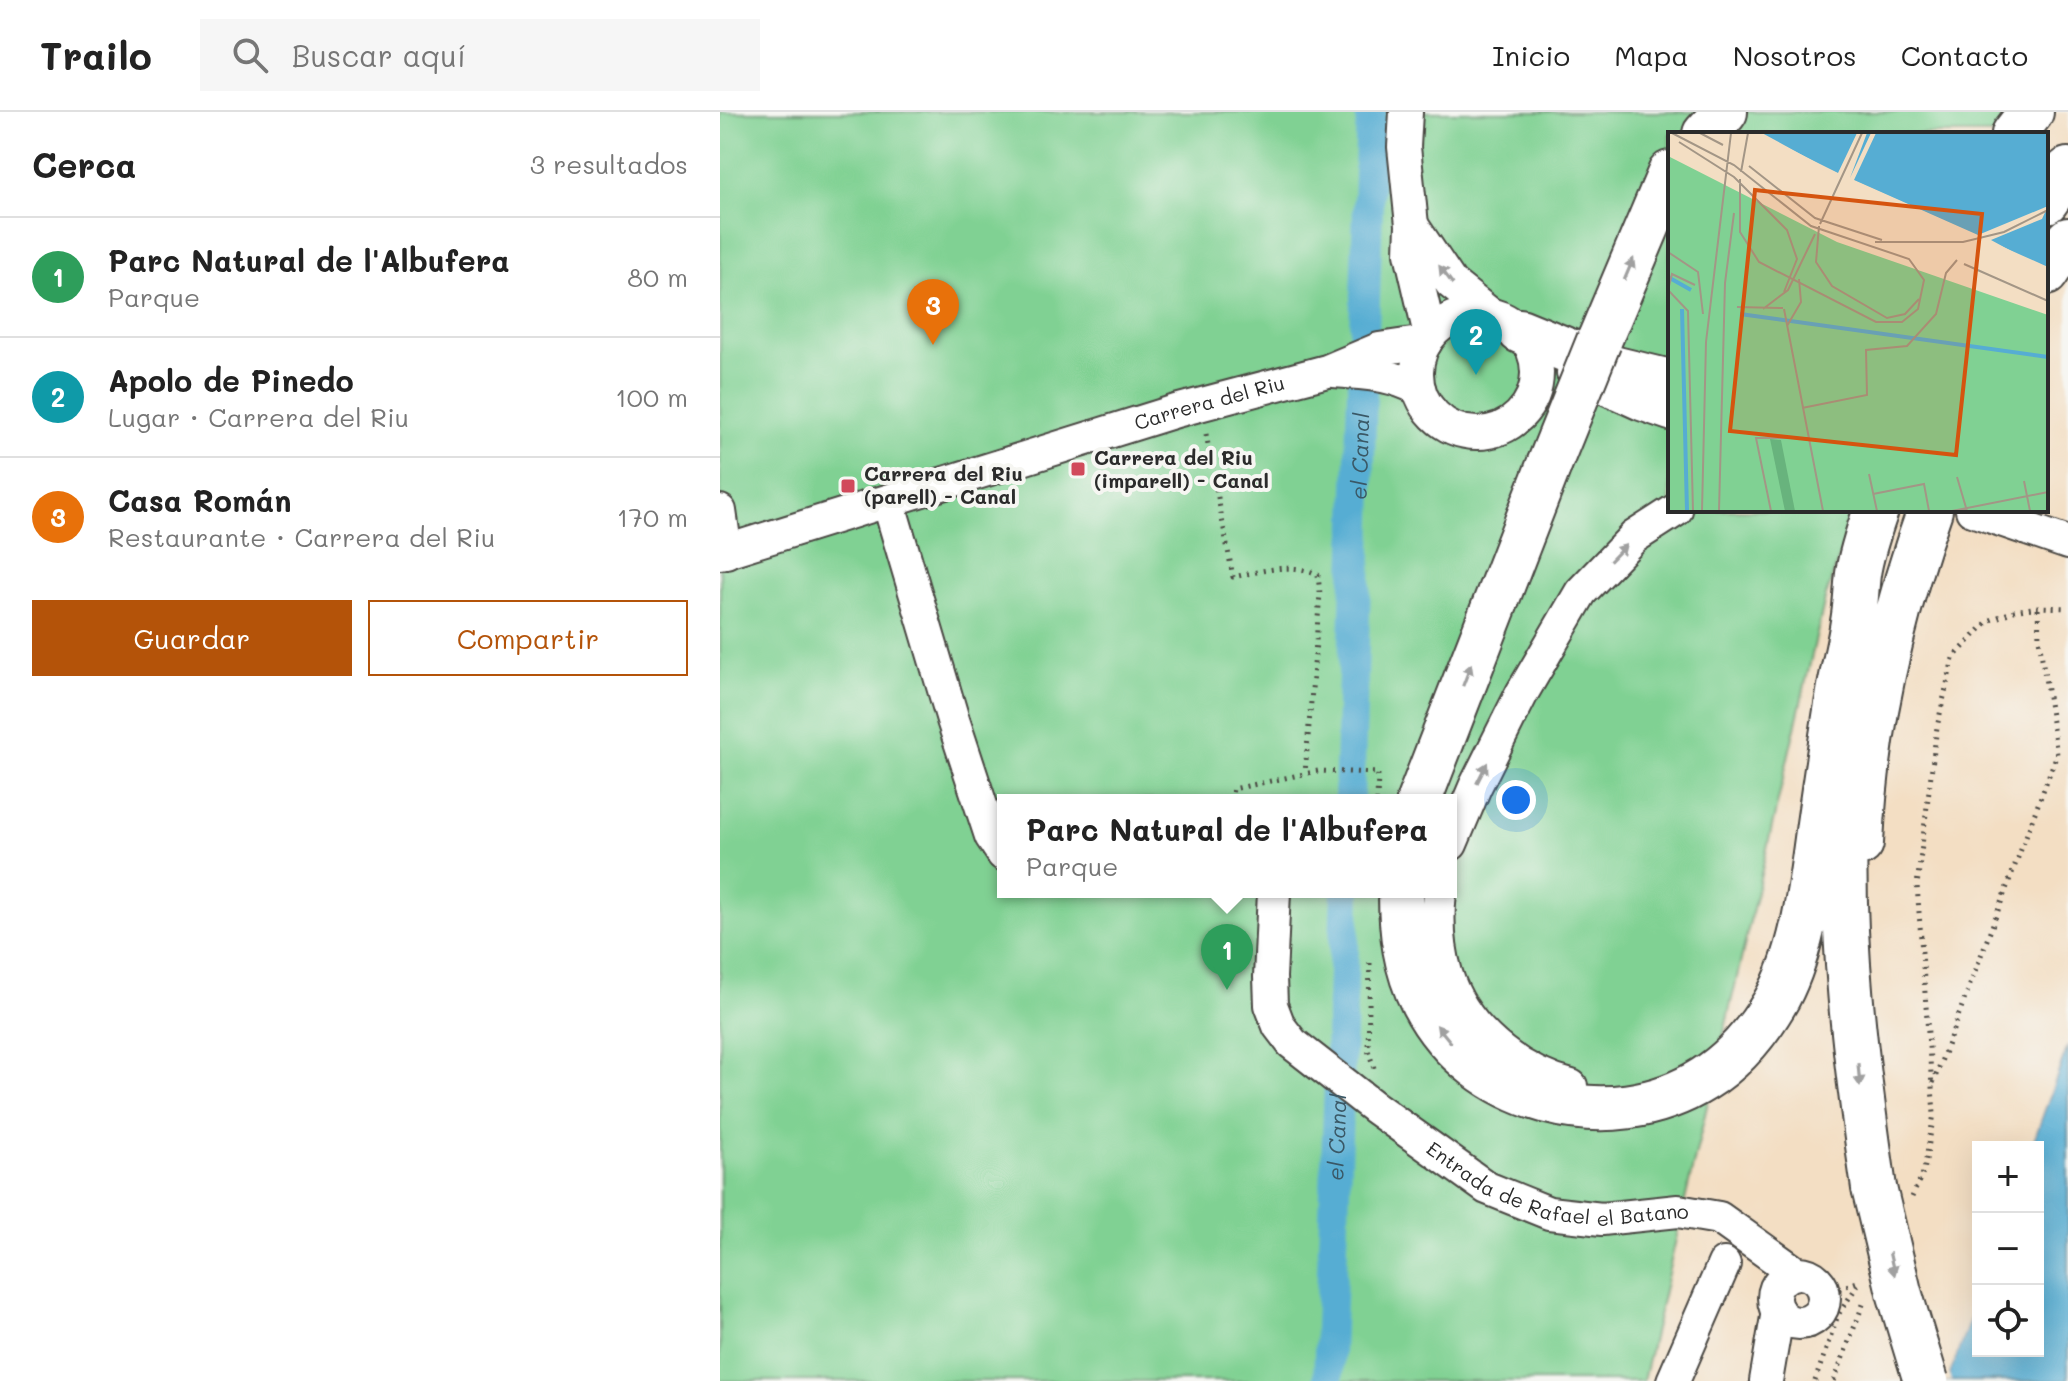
<!DOCTYPE html>
<html lang="es">
<head>
<meta charset="utf-8">
<style>
	body { margin:0; font-family:Mali,sans-serif; background:#f6f6f6; color:#222 }
	.controls { position:absolute; right:24px; bottom:24px; display:grid; overflow:hidden; border-radius:0px; box-shadow:0 8px 32px #0002 }
	.controls button { width:72px; height:72px; display:grid; place-items:center; padding:0; border:0; border-bottom:2px solid #e0e0e0; background:#fff; color:#222; font:40px sans-serif }
	.you { position:absolute; left:796px; top:688px; width:28px; height:28px; margin:-20px; border:6px solid #fff; border-radius:50%; background:#1a73e8; box-shadow:0 0 0 12px #1a73e833 }
	.badge { display:grid; place-items:center; width:52px; height:52px; border-radius:50%; background:#b45309; color:#fff; font-size:26px; font-weight:700 }
	.pin { position:absolute; translate:-50% -66px; filter:drop-shadow(0 2px 4px #0008) }
	.pin::after { content:''; position:absolute; top:42px; width:28px; height:24px; background:inherit; clip-path:polygon(0 0,100% 0,50% 100%) }
	.popup { position:absolute; left:277px; top:682px; width:460px; height:104px; box-sizing:border-box; display:grid; place-content:center; border-radius:0px; background:#fff; filter:drop-shadow(0 2px 6px #0005); font-size:26px; white-space:nowrap; color:#767676 }
	.popup b { font-size:30px; color:#222 }
	.popup::after { content:''; position:absolute; left:50%; top:100%; margin-left:-16px; border:16px solid transparent; border-top-color:#fff }
	.list { margin:0; padding:0; list-style:none }
	h2 { display:flex; justify-content:space-between; align-items:center; height:104px; margin:0; padding:0 32px; font-size:34px }
	h2 small { font-size:26px; font-weight:400; color:#767676 }
	.list li { display:grid; grid-template-columns:52px 1fr auto; gap:24px; align-items:center; box-sizing:border-box; height:120px; padding:0 32px; border-top:2px solid #e0e0e0 }
	.list b { display:block; font-size:30px; white-space:nowrap }
	.list p { margin:0; font-size:26px; white-space:nowrap; color:#767676 }
	.list em { font-size:26px; font-style:normal; color:#767676 }
	.actions { display:flex; gap:16px; padding:24px 32px }
	.actions a { flex:1; padding:18px 0; border:2px solid #b45309; border-radius:0px; text-align:center; font-size:28px; color:#b45309 }
	.actions .main { background:#b45309; color:#fff }
	.icon { flex:none; width:44px; height:44px; fill:none; stroke:currentColor; stroke-width:2; stroke-linecap:round; stroke-linejoin:round }
	.map { position:relative; flex:none; width:1348px; height:1269px; overflow:hidden }
	header { display:flex; align-items:center; gap:48px; box-sizing:border-box; height:112px; padding:0 40px; background:#fff; border-bottom:2px solid #e0e0e0 }
	header strong { font-size:38px }
	nav { display:flex; gap:44px; margin-inline-start:auto; font-size:28px }
	.search { width:560px; height:72px; background:#f6f6f6; display:flex; align-items:center; gap:20px; box-sizing:border-box; padding:0 28px; border-radius:0px; color:#767676; font-size:30px }
	main { display:flex }
	aside { flex:1; background:#fff }
	.map>svg:first-child { display:block }
	.green { fill:#80d193; stroke:#567e5f; stroke-width:2; fill-rule:evenodd }
	.water { fill:#56add3; stroke:#406c7f; stroke-width:2 }
	.pier { fill:#f3dec3 }
	.lines { fill:none; stroke-linecap:round; stroke-linejoin:round }
	.canal { stroke:#56add3; stroke-width:30 }
	.minor-casing { stroke:#494642; stroke-width:36 }
	.highway-casing { stroke:#494642; stroke-width:48 }
	.path { stroke:#494642; stroke-width:5; stroke-dasharray:2 6; stroke-linecap:butt }
	.minor { stroke:#fff; stroke-width:32 }
	.highway { stroke:#fff; stroke-width:44 }
	.highway-bridge-casing { stroke:#494642; stroke-width:48; stroke-linecap:butt }
	.highway-bridge { stroke:#fff; stroke-width:44 }
	.oneway { fill:#a0a0a0 }
	.poi-dot { fill:#d1495b; stroke:#f6f6f2; stroke-width:3 }
	.labels { text-anchor:middle; stroke-width:8; stroke-linejoin:round; paint-order:stroke }
	.street-label { font-size:20px; fill:#2b2b2b; stroke:#f6f6f2 }
	.poi-label { font-size:20px; font-weight:bold; fill:#2b2b2b; stroke:#f6f6f2; text-anchor:start }
	.water-label { font-size:22px; font-style:italic; fill:#3a5866; stroke:#f6f6f2 }
	.inset-river { fill:none; stroke:#56add3; stroke-width:4 }
	.inset-road { fill:none; stroke:#a39686; stroke-width:2 }
	.view { fill:#d5540f; fill-opacity:0.15; stroke:#d5540f; stroke-width:4 }
	.inset-edge { fill:none; stroke:#2b2b2b; stroke-width:4 }
</style>
</head>
<body>
<header>
<strong>Trailo</strong>
<div class="search"><svg class="icon" aria-label="search" viewBox="0 0 24 24"><circle cx="10" cy="10" r="6"/><path d="M15 15l6 6"/></svg>Buscar aquí</div>
<nav><a>Inicio</a><a>Mapa</a><a>Nosotros</a><a>Contacto</a></nav>
</header>
<main>
<aside>
<h2>Cerca<small>3 resultados</small></h2>
<ul class="list">
<li><span class="badge" style="background:#2e9e5b">1</span><div><b>Parc Natural de l'Albufera</b><p>Parque</p></div><em>80 m</em></li>
<li><span class="badge" style="background:#0f9aa8">2</span><div><b>Apolo de Pinedo</b><p>Lugar · Carrera del Riu</p></div><em>100 m</em></li>
<li><span class="badge" style="background:#e8710a">3</span><div><b>Casa Román</b><p>Restaurante · Carrera del Riu</p></div><em>170 m</em></li>
</ul>
<div class="actions"><a class="main">Guardar</a><a>Compartir</a></div>
</aside>
<div class="map">
<svg width="1348" height="1269" viewBox="0 0 1348 1269">
	<rect width="100%" height="100%" fill="#f6f6f2"/>
	<filter id="ink" filterUnits="userSpaceOnUse"><feTurbulence type="fractalNoise" baseFrequency=".0125" numOctaves="2"/><feDisplacementMap in="SourceGraphic" scale="16" xChannelSelector="R" yChannelSelector="G"/><feConvolveMatrix kernelMatrix="1 2 1 2 8 2 1 2 1" color-interpolation-filters="sRGB"/></filter>
	<filter id="wash" filterUnits="userSpaceOnUse"><feTurbulence type="fractalNoise" baseFrequency=".006" numOctaves="4" result="noise"/><feDisplacementMap in="SourceGraphic" scale="32" xChannelSelector="R" yChannelSelector="G"/><feGaussianBlur stdDeviation="1.8" result="paint"/><feColorMatrix in="noise" values="0 0 0 0 0 0 0 0 0 0 0 0 0 0 0 0 0 1.4 0 .05"/><feComposite in="paint" operator="in"/></filter>
	<g filter="url(#wash)">
		<rect width="100%" height="100%" fill="#f3dec3"/>
		<!-- green -->
		<path class="green" d="M0,0H1285L1276,22H950V398H1135L1105,487L923,1269H0ZM283,688H731V780H283Z"/>
		<!-- water -->
		<path class="water" d="M1348,934V1269H1227L1258,1183V1239H1318V1035H1311Z"/>
		<!-- pier -->
		<path class="pier" d="M1348,930L1311,1035H1307L1344,933Z
			M1256,1179H1258V1183L1229,1263L1231,1269H1223Z"/>
		<g class="lines">
			<!-- canal -->
			<g class="canal">
				<path id="s1" d="M629,688L651,0"/>
				<path id="s2" d="M608,1269L626,780"/>
			</g>
		</g>
	</g>
	<g filter="url(#ink)">
		<g class="lines">
			<!-- minor casing -->
			<g class="minor-casing">
				<g id="minor">
					<path d="M686,0L684,35L692,113L691,141L710,223"/>
					<path d="M692,113L731,171L771,203"/>
					<circle cx="757" cy="261" r="60"/>
					<path d="M614,259C648,262 669,261 699,277"/>
					<path d="M853,261L921,292L950,302"/>
					<path d="M168,389L233,608L271,724L283,742"/>
					<path d="M1252,398L1348,431"/>
					<path d="M0,399L6,440"/>
					<path id="s3" d="M0,441L456,299L607,259L659,237L706,230"/>
					<path d="M731,732L755,675L802,581L861,480L914,425L956,398"/>
					<path id="s4" d="M554,780L550,865L551,893L559,914L572,931L654,995L767,1076L829,1101L882,1107L958,1099L999,1106L1076,1161"/>
					<path d="M720,780C717,807 718,834 726,861C743,917 796,960 851,974"/>
					<circle cx="1079" cy="1186" r="25"/>
					<path d="M953,1269L1004,1152"/>
					<path d="M1046,1269L1058,1199"/>
				</g>
			</g>
			<!-- highway casing -->
			<g class="highway-casing">
				<path id="highway" d="M985,22L1005,0
					M1294,22L1311,0
					M1326,89L1348,58
					M1326,161L1348,128
					M800,219L888,255L950,270
					M879,229L950,61
					M699,688L829,353
					M1126,694C1119,821 1136,951 1154,1076
					M1141,731C1146,618 1172,505 1210,398
					M681,780C681,818 685,856 703,891C755,991 889,1027 984,967C1013,949 1036,922 1054,892C1084,842 1091,770 1099,712C1105,670 1111,628 1118,587C1122,561 1129,536 1133,510C1136,494 1136,478 1138,462C1141,441 1149,418 1156,398"/>
			</g>
			<!-- path -->
			<path class="path" d="M486,322L513,465C539,460 573,449 598,463L600,482L585,661
				M511,688L513,677L598,659L658,661L657,688
				M650,851L648,938L654,956
				M1213,971L1337,642L1319,527L1318,495
				M1192,1085L1204,1059L1214,1002L1197,773L1217,615L1233,546L1268,509L1294,499L1318,495L1348,496
				M1104,1182L1140,1169
				M1095,1269L1118,1203L1141,1168
				M1114,1269L1145,1187"/>
			<!-- minor -->
			<use href="#minor" class="minor"/>
			<!-- highway -->
			<use href="#highway" class="highway"/>
			<!-- highway-bridge casing -->
			<g class="highway-bridge-casing">
				<path id="highway-bridge" d="M829,353L879,229
					M1154,1076L1179,1180L1206,1269"/>
			</g>
			<!-- highway-bridge -->
			<use href="#highway-bridge" class="highway-bridge"/>
		</g>
		<!-- one-way arrows -->
		<defs><path id="oneway-solid" d="M-6-.8H1V-3.2L6.5 0L1 3.2V.8H-6Z" transform="scale(2)"/></defs>
		<g class="oneway">
			<use href="#oneway-solid" transform="translate(909 157) rotate(-67)"/>
			<use href="#oneway-solid" transform="translate(726 163) rotate(-127)"/>
			<use href="#oneway-solid" transform="translate(898 441) rotate(-46)"/>
			<use href="#oneway-solid" transform="translate(747 563) rotate(-69)"/>
			<use href="#oneway-solid" transform="translate(762 661) rotate(-63)"/>
			<use href="#oneway-solid" transform="translate(724 922) rotate(-129)"/>
			<use href="#oneway-solid" transform="translate(1139 963) rotate(85)"/>
			<use href="#oneway-solid" transform="translate(1172 1152) rotate(77)"/>
		</g>
	</g>
	<!-- markers -->
	<g class="poi-dot">
		<rect x="350" y="349" width="16" height="16" rx="4"/>
		<rect x="120" y="366" width="16" height="16" rx="4"/>
	</g>
	<g class="labels">
		<!-- street labels -->
		<g class="street-label">
			<text dy="7" stroke="none"><textPath href="#s3" startOffset="512">Carrera del Riu</textPath></text>
			<text dy="7" stroke="none"><textPath href="#s4" startOffset="468">Entrada de Rafael el Batano</textPath></text>
		</g>
		<!-- poi labels -->
		<g class="poi-label">
			<text x="374" y="353">Carrera del Riu<tspan x="374" dy="23">(imparell) - Canal</tspan></text>
			<text x="144" y="369">Carrera del Riu<tspan x="144" dy="23">(parell) - Canal</tspan></text>
		</g>
		<!-- water labels -->
		<g class="water-label">
			<text dy="8" stroke="none"><textPath href="#s1" startOffset="344">el Canal</textPath></text>
			<text dy="8" stroke="none"><textPath href="#s2" startOffset="244">el Canal</textPath></text>
		</g>
	</g>
	<!-- overview -->
	<g transform="translate(948 20)">
		<rect width="380" height="380" fill="#f3dec3"/>
		<path d="M0,24L169,110L380,183V379H0Z" fill="#80d193"/>
		<path d="M102,307L113,308L127,379H117Z" fill="#68b37d"/>
		<path d="M94,1H380V135L158,36Z" fill="#56add3"/>
		<path d="M90,1L170,41L189,1H199L182,46L203,1H208L186,48L310,103L380,74L374,87L323,108L380,139L156,39Z" fill="#f3dec3"/>
		<path class="inset-river" d="M0,145L23,158M14,177L19,379M72,182L380,225"/>
		<path class="inset-road" d="M4,1L66,33L143,94L241,127L256,148L250,177L234,190H208L91,130L72,100V47M32,1L55,13M11,10L66,45L119,98L129,127L116,160M81,34L147,86L214,108M73,40L80,1M152,92L194,1M151,94L148,130L164,154L219,186L237,182L251,167M207,110H295L336,100L380,78M0,120L30,140L35,182M296,132L380,169M69,175L115,176M95,177L120,158L147,102M116,177L155,379M119,194L133,170L131,147M134,276L199,263L198,218L239,214L268,182L278,141L289,128M201,342L209,379M289,345L299,379M356,349L362,379M205,362L256,352L261,379M25,379L20,179L0,158L4,142L27,153M34,379L38,210L63,1M51,379L57,151L66,81M103,379L88,306H140M284,379L380,360"/>
		<path class="view" d="M87,58L314,82L288,323L62,299Z"/>
		<rect width="380" height="380" class="inset-edge"/>
	</g>
</svg>
<div class="controls">
<button>+</button>
<button>−</button>
<button><svg class="icon" aria-label="locate" viewBox="0 0 24 24"><circle cx="12" cy="12" r="6"/><path d="M12 2v4M12 18v4M2 12h4M18 12h4"/></svg></button>
</div>
<div class="you"></div>
<div class="pin badge" style="left:507px;top:878px;background:#2e9e5b">1</div>
<div class="popup"><b>Parc Natural de l'Albufera</b>Parque</div>
<div class="pin badge" style="left:756px;top:263px;background:#0f9aa8">2</div>
<div class="pin badge" style="left:213px;top:233px;background:#e8710a">3</div>
</div>
</main>
</body>
</html>
